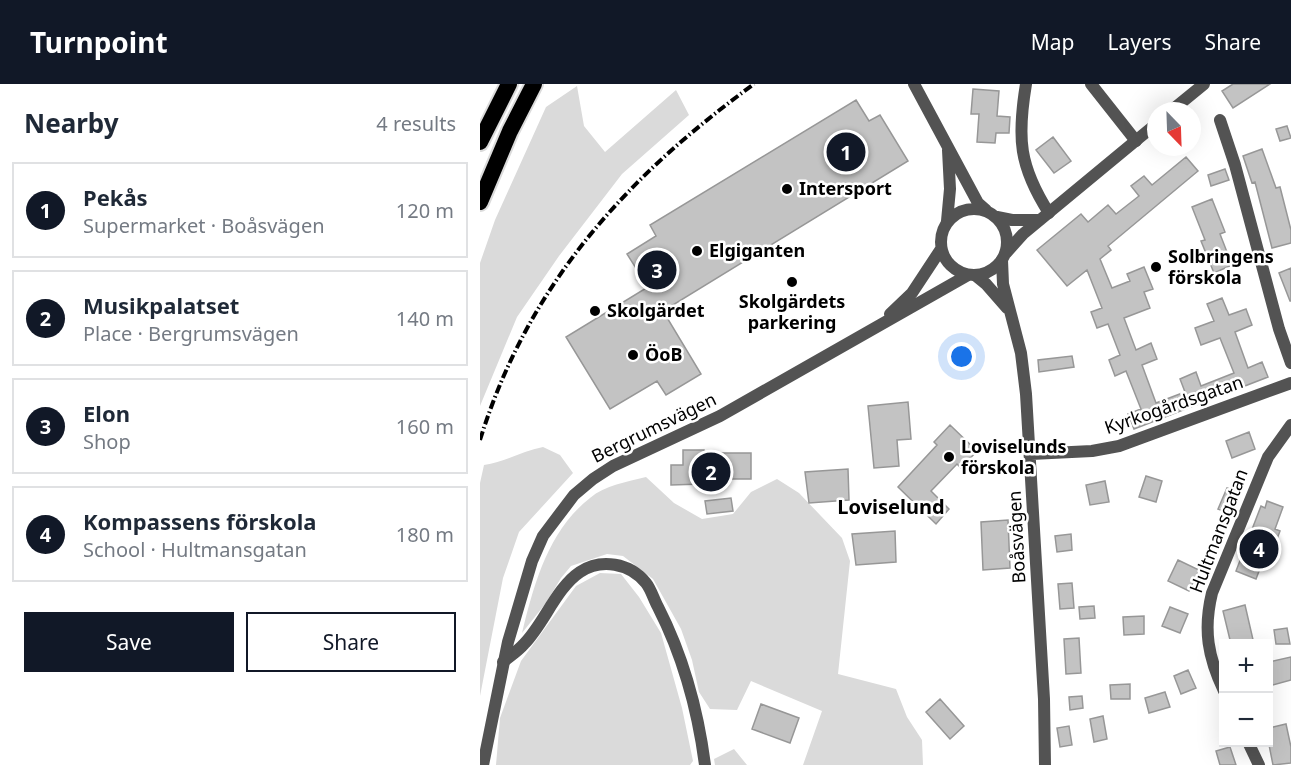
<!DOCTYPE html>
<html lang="en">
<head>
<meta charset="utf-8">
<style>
	body { margin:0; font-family:"Noto Sans",sans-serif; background:#f6f6f7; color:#1f2937 }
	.controls { position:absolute; right:18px; bottom:18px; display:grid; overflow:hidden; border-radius:0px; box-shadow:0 6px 24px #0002 }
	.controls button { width:54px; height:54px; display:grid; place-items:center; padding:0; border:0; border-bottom:2px solid #e0e1e3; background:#fff; color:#1f2937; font:30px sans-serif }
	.compass { position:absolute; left:667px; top:18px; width:54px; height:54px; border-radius:50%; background:#fff; box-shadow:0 6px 24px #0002; rotate:157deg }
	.you { position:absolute; left:482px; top:273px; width:21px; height:21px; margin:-15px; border:4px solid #fff; border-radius:50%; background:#1a73e8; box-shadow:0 0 0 9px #1a73e833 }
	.badge { display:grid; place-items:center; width:39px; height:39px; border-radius:50%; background:#111827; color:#fff; font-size:20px; font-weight:700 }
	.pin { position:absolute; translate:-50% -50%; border:3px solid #fff; box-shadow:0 2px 6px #0006 }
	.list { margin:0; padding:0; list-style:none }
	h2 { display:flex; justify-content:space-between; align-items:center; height:78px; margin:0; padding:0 24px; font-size:26px }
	h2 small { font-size:20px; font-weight:400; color:#747a83 }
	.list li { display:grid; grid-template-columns:39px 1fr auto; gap:18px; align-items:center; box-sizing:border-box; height:96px; margin:0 12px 12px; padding:0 12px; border:2px solid #e0e1e3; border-radius:0px }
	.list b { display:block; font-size:22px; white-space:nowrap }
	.list p { margin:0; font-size:20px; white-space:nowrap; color:#747a83 }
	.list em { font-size:20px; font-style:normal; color:#747a83 }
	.actions { display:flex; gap:12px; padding:18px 24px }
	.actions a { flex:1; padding:14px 0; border:2px solid #111827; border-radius:0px; text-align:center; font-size:21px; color:#111827 }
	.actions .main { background:#111827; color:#fff }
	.map { position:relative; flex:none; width:811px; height:681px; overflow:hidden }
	header { display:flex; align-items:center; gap:36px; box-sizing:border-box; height:84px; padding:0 30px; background:#111827; color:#fff }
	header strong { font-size:28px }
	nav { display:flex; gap:33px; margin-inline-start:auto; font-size:21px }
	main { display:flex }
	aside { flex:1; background:#fff }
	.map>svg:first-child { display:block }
	.green { fill:#dadada }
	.building { fill:#c3c3c3; stroke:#979797; stroke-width:1.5 }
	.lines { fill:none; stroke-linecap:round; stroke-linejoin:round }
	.trunk-casing { stroke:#dbdbdb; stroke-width:20 }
	.minor { stroke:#535353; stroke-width:12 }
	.tertiary { stroke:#535353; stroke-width:12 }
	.trunk { stroke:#000; stroke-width:16 }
	.rail { stroke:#000; stroke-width:4; stroke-dasharray:9 3 1.5 3; stroke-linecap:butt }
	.poi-dot { fill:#000; stroke:#fff; stroke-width:2 }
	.labels { text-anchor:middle; stroke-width:5; stroke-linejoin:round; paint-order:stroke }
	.poi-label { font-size:18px; font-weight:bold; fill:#000; stroke:#fff; text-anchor:start }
	.street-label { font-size:18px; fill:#000; stroke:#fff }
	.neighbourhood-label { font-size:20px; font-weight:bold; fill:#000; stroke:#fff }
</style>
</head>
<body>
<header>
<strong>Turnpoint</strong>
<nav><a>Map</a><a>Layers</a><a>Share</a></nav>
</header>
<main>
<aside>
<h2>Nearby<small>4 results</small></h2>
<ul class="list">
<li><span class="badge">1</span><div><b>Pekås</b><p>Supermarket · Boåsvägen</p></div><em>120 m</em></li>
<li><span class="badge">2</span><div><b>Musikpalatset</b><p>Place · Bergrumsvägen</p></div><em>140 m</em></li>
<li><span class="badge">3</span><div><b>Elon</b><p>Shop</p></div><em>160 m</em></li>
<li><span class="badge">4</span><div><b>Kompassens förskola</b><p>School · Hultmansgatan</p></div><em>180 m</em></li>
</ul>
<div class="actions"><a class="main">Save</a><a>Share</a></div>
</aside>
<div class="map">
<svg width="811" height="681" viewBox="0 0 811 681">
	<rect width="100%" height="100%" fill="#fff"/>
	<!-- green -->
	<path class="green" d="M97,2L104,42L125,68L196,6L209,31L142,90L79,172L37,233L0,322V179L15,136L66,23Z
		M63,363L80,371L93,389L39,448L23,494L0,612V399L4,381C25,378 42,367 63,363Z
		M166,393L194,419L222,435L253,430L271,408L297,395L319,409L362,454L370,477L358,590L416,605L427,633L442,656L443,681H323L342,627L271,597L257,626L230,625L219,608L212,576L201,545L173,495L143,472L127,470L91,482L81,494L66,519L42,549C54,500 68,447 110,414C125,401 147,398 166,393Z
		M120,489L141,490L159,513L181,549L202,624L213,677L210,681H16L20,634L41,577L96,502Z
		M254,665L267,681H235L234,675Z"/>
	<!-- building -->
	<path class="building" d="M753,0H790L753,24L742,7Z
		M493,5L519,7L517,32L530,33L529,49H516L515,59L497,58L499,30H491Z
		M376,16L389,37L400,31L428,77L183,227L221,290L186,311L177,297L130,325L86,253L168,203L147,170L176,152L170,141Z
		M807,42L811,54L800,57L796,45Z
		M573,53L591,77L574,89L556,66Z
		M782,65L796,104L800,103L811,146V159L792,164L775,98L772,99L763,72Z
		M706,73L718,87L628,162L631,166L620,175L632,204L650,197L647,190L664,183L673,205L664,208L670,224L644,234L656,266L671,259L677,275L662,281L676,319L705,308L700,295L716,288L721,302L754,289L740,254L721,261L715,244L734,237L727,220L742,214L749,231L766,225L772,241L755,248L768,284L782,278L788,293L654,345L648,330L661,325L646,287L635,292L629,276L640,271L628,240L617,244L611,228L622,224L607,186L587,202L557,166L601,130L608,138L628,121L636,130L659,112L651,102L664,92L672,101Z
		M745,85L749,96L731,102L728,91Z
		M732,115L745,148L740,150L752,181L734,189L721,157L725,156L712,123Z
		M811,184V217H810L799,189Z
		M592,272L594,283L559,288L558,276Z
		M428,318L431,355L417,356L419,382L394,384L388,322Z
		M470,341L497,367L481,384L477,380L451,407L469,425L456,440L418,403L457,361L454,358Z
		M769,348L775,365L752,374L746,357Z
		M203,366H224V369H271V395H222V400L191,401V381H203Z
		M368,385L369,416L329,419L325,388Z
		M666,392L682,397L676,418L659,413Z
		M625,397L629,418L610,421L606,401Z
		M747,404L758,408L749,429L738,425Z
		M251,414L253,427L227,430L225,417Z
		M787,417L803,423L795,445L800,447L786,484L781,482L776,495L756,487L781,422L785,424Z
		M528,436L530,484L503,486L501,438Z
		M415,447L416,478L376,481L372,450Z
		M591,450L592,466L577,468L575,452Z
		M698,476L719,486L709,507L688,497Z
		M592,499L594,524L580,525L578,500Z
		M765,521L774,560H751L743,527Z
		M614,522L615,534L600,535L599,523Z
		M690,523L708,530L700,549L682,542Z
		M664,532V550L644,551L643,533Z
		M807,544L810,560H796L794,546Z
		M599,554L601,589L586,590L584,555Z
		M811,573V596L789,602V578Z
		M708,586L716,604L701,610L694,592Z
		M650,600V615H631L630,601Z
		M685,608L690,623L669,629L665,614Z
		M602,612L603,624L590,626L589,613Z
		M460,615L484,642L470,655L446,628Z
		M281,620L319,634L310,659L272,645Z
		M623,632L627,655L614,658L610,635Z
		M806,640L811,663V679L793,681L789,661V644Z
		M589,642L592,661L580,663L577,644Z
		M750,663L756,681H740L736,667Z"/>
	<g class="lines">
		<!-- trunk casing -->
		<g class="trunk-casing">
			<path id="trunk" d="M0,58L29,0
				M0,118L30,47L54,0"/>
		</g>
		<!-- minor -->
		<path class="minor" d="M546,0C537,54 539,82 569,129
			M611,0L656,57
			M740,36L755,81L799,245L811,279
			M522,176L523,200L541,269L546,310L564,615L565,681
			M495,191L506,200L527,224
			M551,370L612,367L639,362L811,299
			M23,578C30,572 38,567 44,560C64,540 76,504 100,488C121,474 150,479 166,499C171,505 174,516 178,523C203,572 218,627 225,681
			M744,607C728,573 723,546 732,509L788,373L811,341
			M768,658L779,681"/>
		<!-- tertiary -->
		<path class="tertiary" d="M434,0L498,119L506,126
			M691,27L724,0
			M461 158a33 33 0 1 1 66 0a33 33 0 1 1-66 0Z
			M517,133L532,136H560
			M467,137L470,105L468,66
			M526,169L543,150L676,40
			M410,230L432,209L461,165
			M3,681L28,558L52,477L63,452L94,411L113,395L133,382L240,332L488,191"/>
		<!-- trunk -->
		<use href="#trunk" class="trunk"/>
		<!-- rail -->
		<path class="rail" d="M0,356C48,201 145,94 274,0"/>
	</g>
	<!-- markers -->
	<g class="poi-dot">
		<circle cx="307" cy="105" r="6"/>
		<circle cx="217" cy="167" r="6"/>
		<circle cx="676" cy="183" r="6"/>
		<circle cx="312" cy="198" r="6"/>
		<circle cx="115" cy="227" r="6"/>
		<circle cx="153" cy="271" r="6"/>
		<circle cx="469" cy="373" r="6"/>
	</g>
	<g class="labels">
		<!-- poi labels -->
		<g class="poi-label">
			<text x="319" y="111">Intersport</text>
			<text x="229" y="173">Elgiganten</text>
			<text x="688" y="179">Solbringens<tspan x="688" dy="21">förskola</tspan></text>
			<text x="312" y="224" text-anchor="middle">Skolgärdets<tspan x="312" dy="21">parkering</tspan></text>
			<text x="127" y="233">Skolgärdet</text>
			<text x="165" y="277">ÖoB</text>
			<text x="481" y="369">Loviselunds<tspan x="481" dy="21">förskola</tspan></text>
		</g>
		<!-- street labels -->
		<g class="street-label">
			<text transform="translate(694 321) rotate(-19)" y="6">Kyrkogårdsgatan</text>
			<text transform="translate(174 344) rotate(-26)" y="6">Bergrumsvägen</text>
			<text transform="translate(739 447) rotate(-69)" y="6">Hultmansgatan</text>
			<text transform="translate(537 453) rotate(-93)" y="6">Boåsvägen</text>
		</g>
		<!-- neighbourhood labels -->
		<g class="neighbourhood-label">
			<text x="411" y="430">Loviselund</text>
		</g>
	</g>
</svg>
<div class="controls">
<button>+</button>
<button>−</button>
</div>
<svg class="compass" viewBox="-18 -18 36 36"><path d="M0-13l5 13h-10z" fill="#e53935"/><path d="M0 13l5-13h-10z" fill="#747a83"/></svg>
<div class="you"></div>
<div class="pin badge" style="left:366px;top:68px">1</div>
<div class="pin badge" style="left:231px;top:388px">2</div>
<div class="pin badge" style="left:177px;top:186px">3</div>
<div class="pin badge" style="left:779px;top:465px">4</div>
</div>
</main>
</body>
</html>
